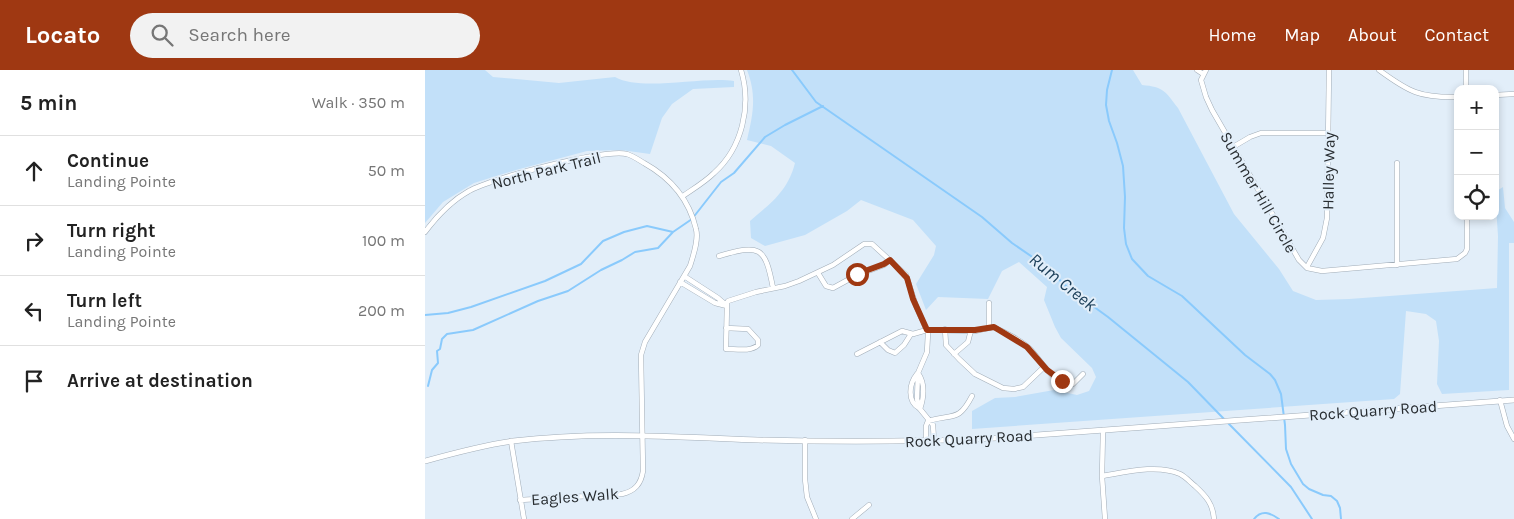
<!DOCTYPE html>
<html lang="en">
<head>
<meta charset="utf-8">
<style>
	body { margin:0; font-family:Karla,sans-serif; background:#f2f2f2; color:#222 }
	.controls { position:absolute; right:15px; top:15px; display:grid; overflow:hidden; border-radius:10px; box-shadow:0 2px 8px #0003 }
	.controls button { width:45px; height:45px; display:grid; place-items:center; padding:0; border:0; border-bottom:1px solid #e0e0e0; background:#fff; color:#222; font:25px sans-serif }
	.stop { position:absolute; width:15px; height:15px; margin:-11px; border:4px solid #9f3812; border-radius:50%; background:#fff }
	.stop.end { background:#9f3812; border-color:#fff; box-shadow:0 1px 5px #0008 }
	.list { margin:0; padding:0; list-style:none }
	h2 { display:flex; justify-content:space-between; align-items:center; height:65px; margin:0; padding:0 20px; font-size:21px }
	h2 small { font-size:16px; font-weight:400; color:#767676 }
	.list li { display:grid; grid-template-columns:32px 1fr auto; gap:15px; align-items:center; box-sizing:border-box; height:70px; padding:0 20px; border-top:1px solid #e0e0e0 }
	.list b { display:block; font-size:19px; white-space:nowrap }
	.list p { margin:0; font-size:16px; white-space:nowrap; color:#767676 }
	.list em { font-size:16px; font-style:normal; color:#767676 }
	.icon { flex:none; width:28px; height:28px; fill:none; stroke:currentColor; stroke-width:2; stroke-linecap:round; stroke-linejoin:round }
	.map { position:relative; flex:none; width:1089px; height:449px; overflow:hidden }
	header { display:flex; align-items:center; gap:30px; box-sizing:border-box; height:70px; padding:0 25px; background:#9f3812; color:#fff }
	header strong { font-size:24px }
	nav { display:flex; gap:28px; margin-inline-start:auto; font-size:18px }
	.search { width:350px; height:45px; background:#f2f2f2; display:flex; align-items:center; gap:12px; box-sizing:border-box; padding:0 18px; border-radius:28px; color:#767676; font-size:19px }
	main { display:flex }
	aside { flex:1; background:#fff }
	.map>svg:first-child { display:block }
	.green { fill:#c2e0f9 }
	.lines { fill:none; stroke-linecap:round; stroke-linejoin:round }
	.stream { stroke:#8acafc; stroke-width:2 }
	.minor-casing { stroke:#a1acb7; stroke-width:5.5 }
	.tertiary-casing { stroke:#a1acb7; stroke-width:6 }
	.minor { stroke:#fff; stroke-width:4.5 }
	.tertiary { stroke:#fff; stroke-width:5 }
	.route { stroke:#9f3812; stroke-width:6 }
	.labels { text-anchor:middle; stroke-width:4; stroke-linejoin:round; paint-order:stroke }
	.street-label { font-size:16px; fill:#282d31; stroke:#e2eef9 }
	.water-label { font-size:18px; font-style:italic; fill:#1b3e58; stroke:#e2eef9 }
</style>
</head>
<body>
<header>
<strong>Locato</strong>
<div class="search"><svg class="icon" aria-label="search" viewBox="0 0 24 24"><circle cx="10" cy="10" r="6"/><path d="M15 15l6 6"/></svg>Search here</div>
<nav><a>Home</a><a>Map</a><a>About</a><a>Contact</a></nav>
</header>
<main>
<aside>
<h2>5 min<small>Walk · 350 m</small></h2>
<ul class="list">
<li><svg class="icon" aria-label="ahead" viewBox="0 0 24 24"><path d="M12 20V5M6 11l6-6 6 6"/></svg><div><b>Continue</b><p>Landing Pointe</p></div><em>50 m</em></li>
<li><svg class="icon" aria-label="right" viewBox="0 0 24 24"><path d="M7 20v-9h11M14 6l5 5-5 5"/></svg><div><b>Turn right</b><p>Landing Pointe</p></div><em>100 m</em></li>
<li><svg class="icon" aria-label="left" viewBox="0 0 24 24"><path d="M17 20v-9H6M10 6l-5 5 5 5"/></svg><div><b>Turn left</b><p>Landing Pointe</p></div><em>200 m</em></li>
<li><svg class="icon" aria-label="arrive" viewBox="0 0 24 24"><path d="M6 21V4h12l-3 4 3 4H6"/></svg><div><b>Arrive at destination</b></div></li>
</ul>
</aside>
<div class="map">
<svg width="1089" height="449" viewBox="0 0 1089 449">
	<rect width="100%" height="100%" fill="#e2eef9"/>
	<!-- green -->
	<path class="green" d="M0,0H60L68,7L134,13L190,7C217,22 277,6 309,11V17L268,19L247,34L237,48L225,84L196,80L162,81L91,100L49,113L18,132L0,153Z
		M322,0H708L717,15C739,17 740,21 753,38L809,144L854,199L868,221L891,230L924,229L1072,218L1073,166L1070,122L1078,117L1080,138L1089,152V173H1084V320L1017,324L1012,314L1014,271L1011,251L1001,244L981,241L975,324L969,329L547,359V341L570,328L590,327L629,320L652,325L664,321L671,307L667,298L636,268L630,257L619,230L622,217L594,192L577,201L563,229L513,227L501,240L491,214L509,185L511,176L488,150L436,130L422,141L380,165L340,176L326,168L325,151C346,133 363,121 370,93L346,76L322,70C328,44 332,26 322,0Z"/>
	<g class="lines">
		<!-- stream -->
		<path class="stream" d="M367,0L391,32L557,147L587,173L619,195L643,218L683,247L763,312L800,350
			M687,0L682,20L681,35L684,51L692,73L698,96L700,127L699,158L701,174L707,189L723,206L757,226L820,285L845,304L850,310L856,324L860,355L861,379L866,394L878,414L884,419L898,425L906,426L912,431L915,438L916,449
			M0,245L23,243L46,237L120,211L156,194L178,171L199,162L222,156L248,162
			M3,316L7,300L13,293L12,281L15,279L17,269L22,264L48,260L113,231L143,221L176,200L197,190L210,182L233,178L248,162L267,149L296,112L309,103L340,67L360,55L398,36
			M803,353L866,417L887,449
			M829,449C837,439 845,443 854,449"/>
		<!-- minor casing -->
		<g class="minor-casing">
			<path id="minor" d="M772,0L778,4
				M781,0L776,10L781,27L787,40L874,190L882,198L897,201L1032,189L1040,183L1042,179V146
				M954,0C984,22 995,28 1033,27
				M1041,0V19
				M1070,25L1089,24
				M808,77L825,67L836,63H903
				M972,93V195
				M258,126C268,119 280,112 289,103C317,78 327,36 316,0
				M0,162C12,146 26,131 44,121C66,108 179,79 202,84C208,86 214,90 219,93C246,108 264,129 271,159C274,170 268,186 265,196L220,272L216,285L218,401C216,414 210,421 197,424L95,430
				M294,186C335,174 340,176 348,218
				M882,197L898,168L902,148L904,0
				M393,203L401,216L408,218L430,206L459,195L465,190
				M259,206L293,228L301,235
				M255,212L290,233L302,236
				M564,257V233
				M301,258L323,259L333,270V275C326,282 311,279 301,279L302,233L303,231L331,222L360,216L374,211L408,195L439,174H447L481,205L491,236L503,263L502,282L493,303L492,329L495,339L508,355L509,371
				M520,259L521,275L534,289L550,304L578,318L589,319L598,317L619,297
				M455,272L463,280L470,283L479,275L486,264
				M432,284L477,261L488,264L502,260L550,261L568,257C578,261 597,271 605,279C616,290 629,316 648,314L658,304
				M529,284L543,272L546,260
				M493,303C500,313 499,327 495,339
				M492,304C484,314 482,331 494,338
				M1075,330L1082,356L1089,369
				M503,351C528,343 533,353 547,326
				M678,360L677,406L680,449
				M380,370V409L382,427L391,449
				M86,371L99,449
				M501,371V356L503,351
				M677,406C701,402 733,394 755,404C761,407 765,412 770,416C781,426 788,434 789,449
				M427,449L444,435"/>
		</g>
		<!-- tertiary casing -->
		<g class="tertiary-casing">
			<path id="tertiary" d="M0,391C29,383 58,375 88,371C169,361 252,367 333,370C413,372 492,372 571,368L1089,330"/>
		</g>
		<!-- minor -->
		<use href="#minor" class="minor"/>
		<!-- tertiary -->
		<use href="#tertiary" class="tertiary"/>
	</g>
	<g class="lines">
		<!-- route -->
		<path class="route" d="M432,204L459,194L465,190L482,208L488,229L502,260H550L569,257L602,277L622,300L637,311"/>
	</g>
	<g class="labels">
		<!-- street labels -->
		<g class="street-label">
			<text transform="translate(121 100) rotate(-14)" y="6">North Park Trail</text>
			<text transform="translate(903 101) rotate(-89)" y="6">Halley Way</text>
			<text transform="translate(834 122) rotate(60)" y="6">Summer Hill Circle</text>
			<text transform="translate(948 340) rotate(-4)" y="6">Rock Quarry Road</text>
			<text transform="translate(544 368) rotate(-3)" y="6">Rock Quarry Road</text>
			<text transform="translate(150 426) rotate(-4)" y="6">Eagles Walk</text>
		</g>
		<!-- water labels -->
		<g class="water-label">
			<text transform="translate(638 212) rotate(39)" y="6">Rum Creek</text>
		</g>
	</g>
</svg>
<div class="controls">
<button>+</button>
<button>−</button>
<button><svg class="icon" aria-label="locate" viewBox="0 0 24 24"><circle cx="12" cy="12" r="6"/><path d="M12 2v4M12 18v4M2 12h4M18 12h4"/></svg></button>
</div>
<div class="stop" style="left:432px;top:204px"></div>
<div class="stop end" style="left:637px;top:311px"></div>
</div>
</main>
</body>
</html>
